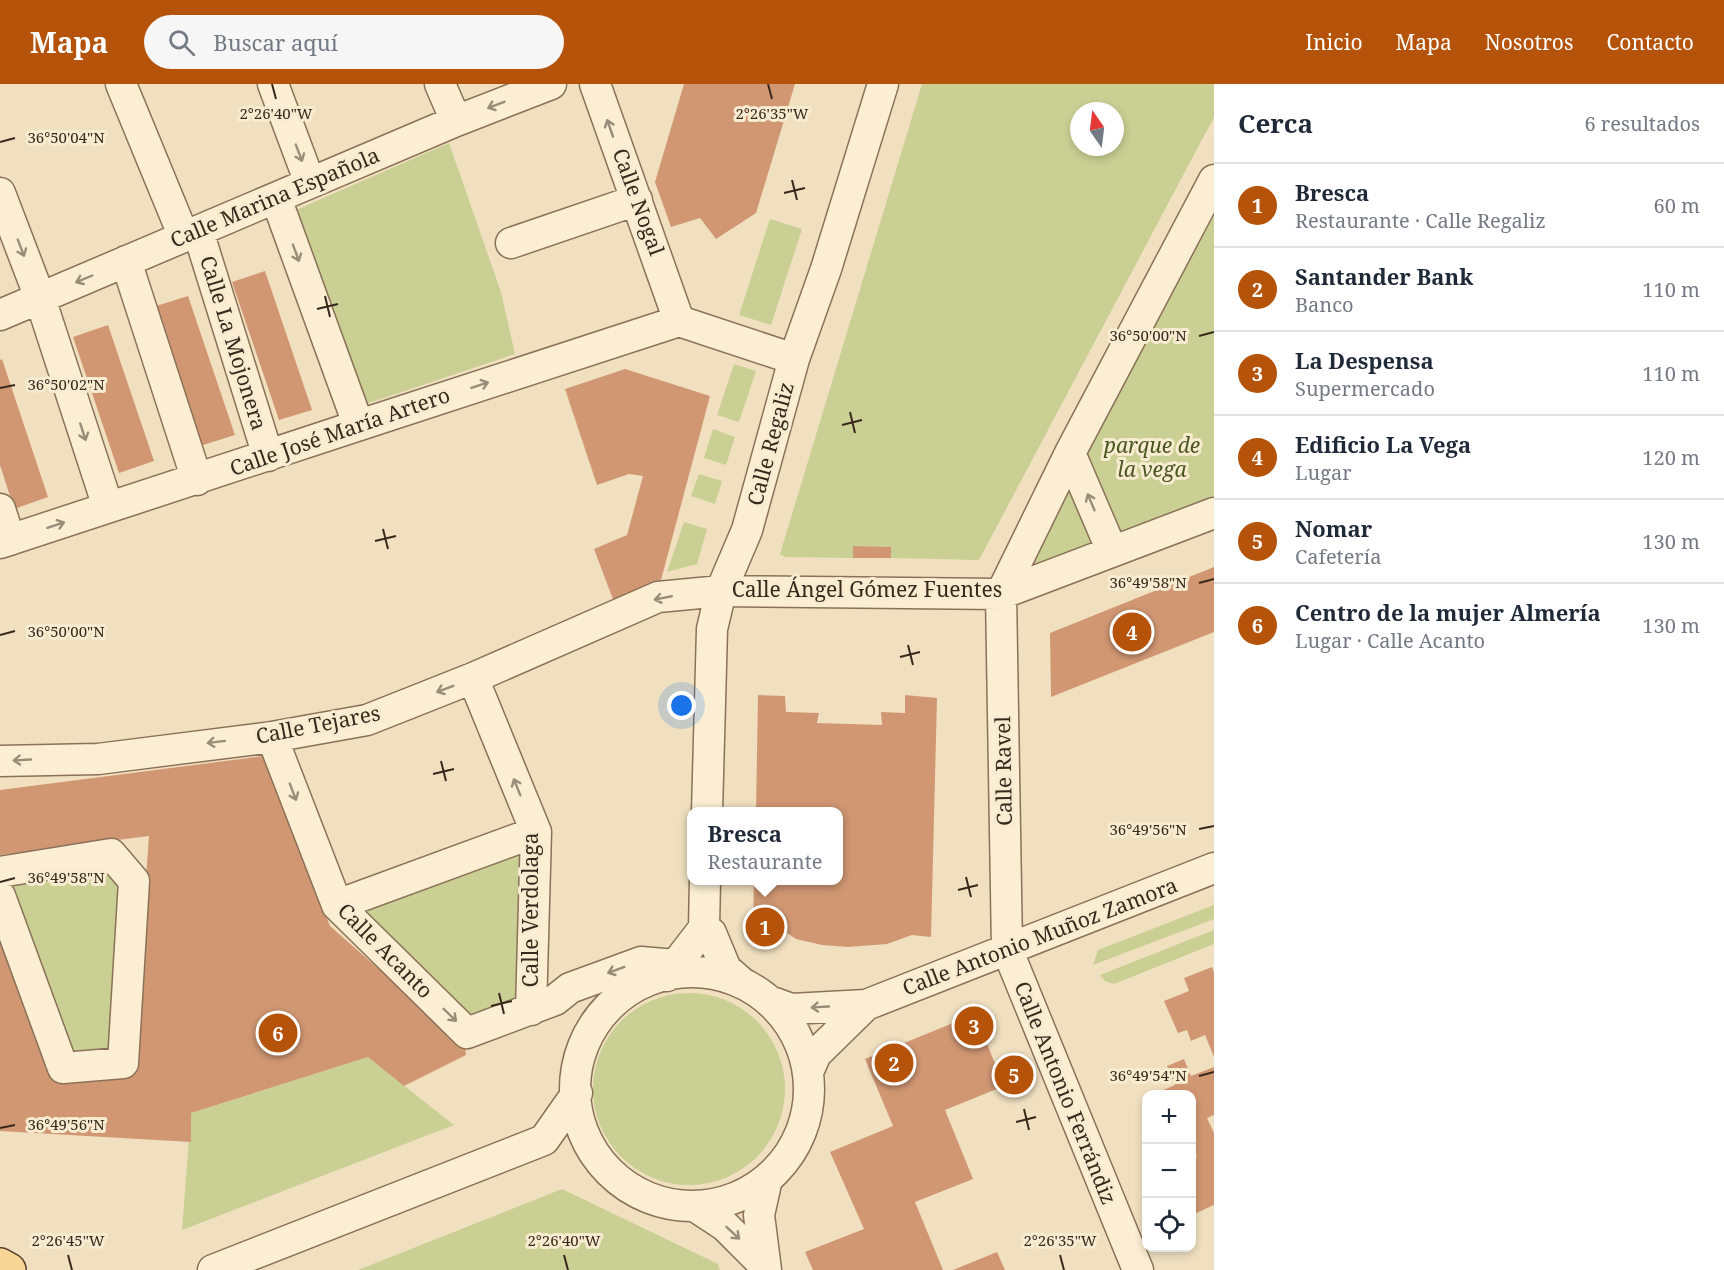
<!DOCTYPE html>
<html lang="es">
<head>
<meta charset="utf-8">
<style>
	body { margin:0; font-family:"Noto Serif",serif; background:#f6f6f7; color:#1f2937 }
	.controls { position:absolute; right:18px; bottom:18px; display:grid; overflow:hidden; border-radius:12px; box-shadow:0 3px 9px #0003 }
	.controls button { width:54px; height:54px; display:grid; place-items:center; padding:0; border:0; border-bottom:2px solid #e0e1e3; background:#fff; color:#1f2937; font:30px sans-serif }
	.compass { position:absolute; left:1070px; top:18px; width:54px; height:54px; border-radius:50%; background:#fff; box-shadow:0 3px 9px #0003; rotate:346deg }
	.you { position:absolute; left:682px; top:622px; width:21px; height:21px; margin:-15px; border:4px solid #fff; border-radius:50%; background:#1a73e8; box-shadow:0 0 0 9px #1a73e833 }
	.badge { display:grid; place-items:center; width:39px; height:39px; border-radius:50%; background:#b45309; color:#fff; font-size:20px; font-weight:700 }
	.pin { position:absolute; translate:-50% -50%; border:3px solid #fff; box-shadow:0 2px 6px #0006 }
	.popup { position:absolute; left:687px; top:723px; width:156px; height:78px; box-sizing:border-box; display:grid; place-content:center; border-radius:12px; background:#fff; filter:drop-shadow(0 2px 4px #0005); font-size:20px; white-space:nowrap; color:#747a83 }
	.popup b { font-size:22px; color:#1f2937 }
	.popup::after { content:''; position:absolute; left:50%; top:100%; margin-left:-12px; border:12px solid transparent; border-top-color:#fff }
	.list { margin:0; padding:0; list-style:none }
	h2 { display:flex; justify-content:space-between; align-items:center; height:78px; margin:0; padding:0 24px; font-size:26px }
	h2 small { font-size:20px; font-weight:400; color:#747a83 }
	.list li { display:grid; grid-template-columns:39px 1fr auto; gap:18px; align-items:center; box-sizing:border-box; height:84px; padding:0 24px; border-top:2px solid #e0e1e3 }
	.list b { display:block; font-size:22px; white-space:nowrap }
	.list p { margin:0; font-size:20px; white-space:nowrap; color:#747a83 }
	.list em { font-size:20px; font-style:normal; color:#747a83 }
	.icon { flex:none; width:33px; height:33px; fill:none; stroke:currentColor; stroke-width:2; stroke-linecap:round; stroke-linejoin:round }
	.map { position:relative; flex:none; width:1214px; height:1186px; overflow:hidden }
	header { display:flex; align-items:center; gap:36px; box-sizing:border-box; height:84px; padding:0 30px; background:#b45309; color:#fff }
	header strong { font-size:28px }
	nav { display:flex; gap:33px; margin-inline-start:auto; font-size:21px }
	.search { width:420px; height:54px; background:#f6f6f7; display:flex; align-items:center; gap:15px; box-sizing:border-box; padding:0 21px; border-radius:33px; color:#747a83; font-size:22px }
	main { display:flex }
	aside { flex:1; background:#fff }
	.map>svg:first-child { display:block }
	.green { fill:#cacf93; fill-rule:evenodd }
	.building { fill:#d19773 }
	.lines { fill:none; stroke-linecap:round; stroke-linejoin:round }
	.minor-casing { stroke:#8a7157; stroke-width:33 }
	.major-casing { stroke:#583f2b; stroke-width:36 }
	.minor { stroke:#fbeed3; stroke-width:30 }
	.major { stroke:#f6d595; stroke-width:33 }
	.oneway { stroke:#9a8c78 }
	.ticks { fill:none; stroke:#39291c; stroke-width:2 }
	.labels { text-anchor:middle; stroke-width:6; stroke-linejoin:round; paint-order:stroke }
	.street-label { font-size:21px; fill:#39291c; stroke:#f7ebd0 }
	.park-label { font-size:21px; font-style:italic; fill:#4b5721; stroke:#f7ebd0 }
	.ticks-label { font-size:15px; text-anchor:middle; fill:#39291c; stroke:#f7ebd0; stroke-width:6; stroke-linejoin:round; paint-order:stroke }
</style>
</head>
<body>
<header>
<strong>Mapa</strong>
<div class="search"><svg class="icon" aria-label="search" viewBox="0 0 24 24"><circle cx="10" cy="10" r="6"/><path d="M15 15l6 6"/></svg>Buscar aquí</div>
<nav><a>Inicio</a><a>Mapa</a><a>Nosotros</a><a>Contacto</a></nav>
</header>
<main>
<div class="map">
<svg width="1214" height="1186" viewBox="0 0 1214 1186">
	<rect width="100%" height="100%" fill="#f0e0c0"/>
	<!-- green -->
	<path class="green" d="M922,0H1214V33L979,476L891,474L890,463L853,462V474L785,473L780,470ZM1079,27H1115V63H1079Z
		M449,59L501,208L515,270L366,320L296,126Z
		M1214,118V417L1022,492Z
		M770,135L802,145L771,241L739,231Z
		M734,280L756,287L739,338L717,331Z
		M713,345L735,353L726,381L704,374Z
		M699,390L722,397L715,420L691,412Z
		M684,438L707,445L697,480L667,488Z
		M520,765L521,917L466,935L352,827Z
		M108,782L124,806L115,970L67,974L2,792Z
		M1214,821V835L1093,881L1098,866Z
		M1214,846V860L1114,900L1105,897L1100,891Z
		M593 1005a96 96 0 1 1 192 0a96 96 0 1 1-192 0Z
		M368,973L454,1041L182,1146L191,1029Z
		M562,1105L718,1180L720,1186H358Z"/>
	<!-- building -->
	<path class="building" d="M684,0H795L756,129L716,155L700,134L671,143L655,98Z
		M265,187L312,326L279,336L232,198Z
		M188,212L235,351L200,362L153,223Z
		M108,241L154,377L119,389L73,253Z
		M2,275L48,413L14,425L0,381V276Z
		M625,285L710,312L661,496L614,518L594,465L627,451L643,392L629,390L597,401L565,305Z
		M853,462L891,463V474H853Z
		M1214,483V548L1051,613L1050,549Z
		M758,611L785,612L786,628L819,629L817,639L882,641L881,628L905,629V611L937,614L931,853L912,851L887,860L848,863L822,861L796,855L783,846L753,847L754,796H838V728H756Z
		M264,672L330,842L465,961L466,971L404,1002L368,973L191,1029V1058L0,1047V856L59,999L132,987L149,752L0,771V706Z
		M1212,883L1214,888V973L1205,951L1191,957L1187,946L1178,949L1164,917L1189,907L1184,894Z
		M975,930L1004,1002L945,1026L973,1095L915,1118L943,1186H813L805,1168L864,1145L830,1068L893,1042L865,975Z
		M1184,975L1191,992L1214,983V1031L1207,1034L1214,1049V1121L1192,1131V1076L1197,1073L1192,1057V1010H1154L1175,1001L1167,982Z
		M997,1168L1005,1186H953Z"/>
	<g class="lines">
		<!-- minor casing -->
		<g class="minor-casing">
			<path id="minor" d="M121,0L184,153
				M273,0L310,99
				M440,0L456,37
				M595,0L679,237
				M0,109L40,214L108,423
				M276,114L358,340
				M198,147L268,372
				M511,159L637,116
				M126,177L197,396
				M0,231L456,37L551,0
				M679,237L794,275
				M1070,369L1112,467
				M0,425L10,456
				M0,459C227,385 452,310 679,237
				M473,594L536,748L531,926
				M272,653L337,821L467,949L555,916L570,904L641,878L676,881
				M0,677L98,675L272,653L367,636L473,594L658,513L721,507L1001,510L1214,429
				M707,728L712,545L721,507L747,446L794,275L826,185L883,0
				M0,788L111,770L134,797L123,979L63,984L0,812
				M337,821L536,748
				M704,844L711,849L726,885L741,898
				M575 1005a117 117 0 1 1 234 0a117 117 0 1 1-234 0Z
				M667,892L704,844L705,796
				M775,919L791,925L866,921L1214,784
				M808,988L816,970L866,921
				M696,1123L725,1142L764,1181
				M213,1186L544,1056L577,1009
				M766,1186L759,1131L767,1095
				M1138,1186L1007,865L1001,510L1070,369L1214,96"/>
		</g>
		<!-- major casing -->
		<g class="major-casing">
			<path id="major" d="M0,1181L9,1186"/>
		</g>
		<!-- minor -->
		<use href="#minor" class="minor"/>
		<!-- major -->
		<use href="#major" class="major"/>
	</g>
	<!-- one-way arrows -->
	<defs><path id="oneway-shaft" d="M-6 0H5M1.5-3L5.5 0L1.5 3" fill="none" stroke-width="1.6" stroke-linecap="round" stroke-linejoin="round" transform="scale(1.5)"/></defs>
	<g class="oneway">
		<use href="#oneway-shaft" transform="translate(496 21) rotate(159)"/>
		<use href="#oneway-shaft" transform="translate(610 44) rotate(-109)"/>
		<use href="#oneway-shaft" transform="translate(299 69) rotate(69)"/>
		<use href="#oneway-shaft" transform="translate(21 164) rotate(69)"/>
		<use href="#oneway-shaft" transform="translate(296 169) rotate(70)"/>
		<use href="#oneway-shaft" transform="translate(84 195) rotate(157)"/>
		<use href="#oneway-shaft" transform="translate(480 301) rotate(-18)"/>
		<use href="#oneway-shaft" transform="translate(83 348) rotate(72)"/>
		<use href="#oneway-shaft" transform="translate(1091 418) rotate(-113)"/>
		<use href="#oneway-shaft" transform="translate(56 441) rotate(-18)"/>
		<use href="#oneway-shaft" transform="translate(663 514) rotate(169)"/>
		<use href="#oneway-shaft" transform="translate(445 605) rotate(159)"/>
		<use href="#oneway-shaft" transform="translate(216 658) rotate(173)"/>
		<use href="#oneway-shaft" transform="translate(22 676) rotate(177)"/>
		<use href="#oneway-shaft" transform="translate(517 703) rotate(-112)"/>
		<use href="#oneway-shaft" transform="translate(293 708) rotate(69)"/>
		<use href="#oneway-shaft" transform="translate(616 886) rotate(160)"/>
		<use href="#oneway-shaft" transform="translate(820 923) rotate(177)"/>
		<use href="#oneway-shaft" transform="translate(450 931) rotate(44)"/>
		<use href="#oneway-shaft" transform="translate(733 1149) rotate(43)"/>
	</g>
	<!-- ticks -->
	<path class="ticks" d="M272,0L276,15M768,0L772,15M0,58L15,54M792,96L797,116M784,109L805,104M325,212L330,233M317,225L338,220M1199,252L1214,248M0,304L15,301M850,328L855,349M842,341L862,336M383,445L388,465M375,457L396,452M1199,499L1214,495M0,551L15,547M908,561L913,581M900,573L920,568M441,677L446,697M433,690L454,685M1199,745L1214,742M966,793L971,813M0,798L15,794M958,806L978,801M499,909L504,930M491,922L512,917M1199,992L1214,988M1024,1025L1029,1046M1016,1038L1036,1033M0,1044L15,1041M68,1171L72,1186M564,1171L568,1186M1060,1171L1064,1186"/>
	<g class="labels">
		<!-- street labels -->
		<g class="street-label">
			<text transform="translate(275 114) rotate(-23)" y="7">Calle Marina Española</text>
			<text transform="translate(638 118) rotate(70)" y="7">Calle Nogal</text>
			<text transform="translate(233 259) rotate(73)" y="7">Calle La Mojonera</text>
			<text transform="translate(340 348) rotate(-19)" y="7">Calle José María Artero</text>
			<text transform="translate(771 360) rotate(-75)" y="7">Calle Regaliz</text>
			<text x="867" y="513">Calle Ángel Gómez Fuentes</text>
			<text transform="translate(318 641) rotate(-11)" y="7">Calle Tejares</text>
			<text transform="translate(1004 687) rotate(-91)" y="7">Calle Ravel</text>
			<text transform="translate(531 826) rotate(-90)" y="7">Calle Verdolaga</text>
			<text transform="translate(1040 853) rotate(-21)" y="7">Calle Antonio Muñoz Zamora</text>
			<text transform="translate(385 867) rotate(45)" y="7">Calle Acanto</text>
			<text transform="translate(1065 1009) rotate(68)" y="7">Calle Antonio Ferrándiz</text>
		</g>
		<!-- park labels -->
		<g class="park-label">
			<text x="1152" y="369">parque de<tspan x="1152" dy="24">la vega</tspan></text>
		</g>
	</g>
	<g class="ticks-label">
		<text x="276" y="35">2°26'40"W</text>
		<text x="772" y="35">2°26'35"W</text>
		<text x="66" y="59">36°50'04"N</text>
		<text x="1148" y="257">36°50'00"N</text>
		<text x="66" y="306">36°50'02"N</text>
		<text x="1148" y="504">36°49'58"N</text>
		<text x="66" y="553">36°50'00"N</text>
		<text x="1148" y="751">36°49'56"N</text>
		<text x="66" y="799">36°49'58"N</text>
		<text x="1148" y="997">36°49'54"N</text>
		<text x="66" y="1046">36°49'56"N</text>
		<text x="68" y="1162">2°26'45"W</text>
		<text x="564" y="1162">2°26'40"W</text>
		<text x="1060" y="1162">2°26'35"W</text>
	</g>
</svg>
<div class="controls">
<button>+</button>
<button>−</button>
<button><svg class="icon" aria-label="locate" viewBox="0 0 24 24"><circle cx="12" cy="12" r="6"/><path d="M12 2v4M12 18v4M2 12h4M18 12h4"/></svg></button>
</div>
<svg class="compass" viewBox="-18 -18 36 36"><path d="M0-13l5 13h-10z" fill="#e53935"/><path d="M0 13l5-13h-10z" fill="#747a83"/></svg>
<div class="you"></div>
<div class="pin badge" style="left:765px;top:843px">1</div>
<div class="popup"><b>Bresca</b>Restaurante</div>
<div class="pin badge" style="left:894px;top:979px">2</div>
<div class="pin badge" style="left:974px;top:942px">3</div>
<div class="pin badge" style="left:1132px;top:548px">4</div>
<div class="pin badge" style="left:1014px;top:991px">5</div>
<div class="pin badge" style="left:278px;top:949px">6</div>
</div>
<aside>
<h2>Cerca<small>6 resultados</small></h2>
<ul class="list">
<li><span class="badge">1</span><div><b>Bresca</b><p>Restaurante · Calle Regaliz</p></div><em>60 m</em></li>
<li><span class="badge">2</span><div><b>Santander Bank</b><p>Banco</p></div><em>110 m</em></li>
<li><span class="badge">3</span><div><b>La Despensa</b><p>Supermercado</p></div><em>110 m</em></li>
<li><span class="badge">4</span><div><b>Edificio La Vega</b><p>Lugar</p></div><em>120 m</em></li>
<li><span class="badge">5</span><div><b>Nomar</b><p>Cafetería</p></div><em>130 m</em></li>
<li><span class="badge">6</span><div><b>Centro de la mujer Almería</b><p>Lugar · Calle Acanto</p></div><em>130 m</em></li>
</ul>
</aside>
</main>
</body>
</html>
